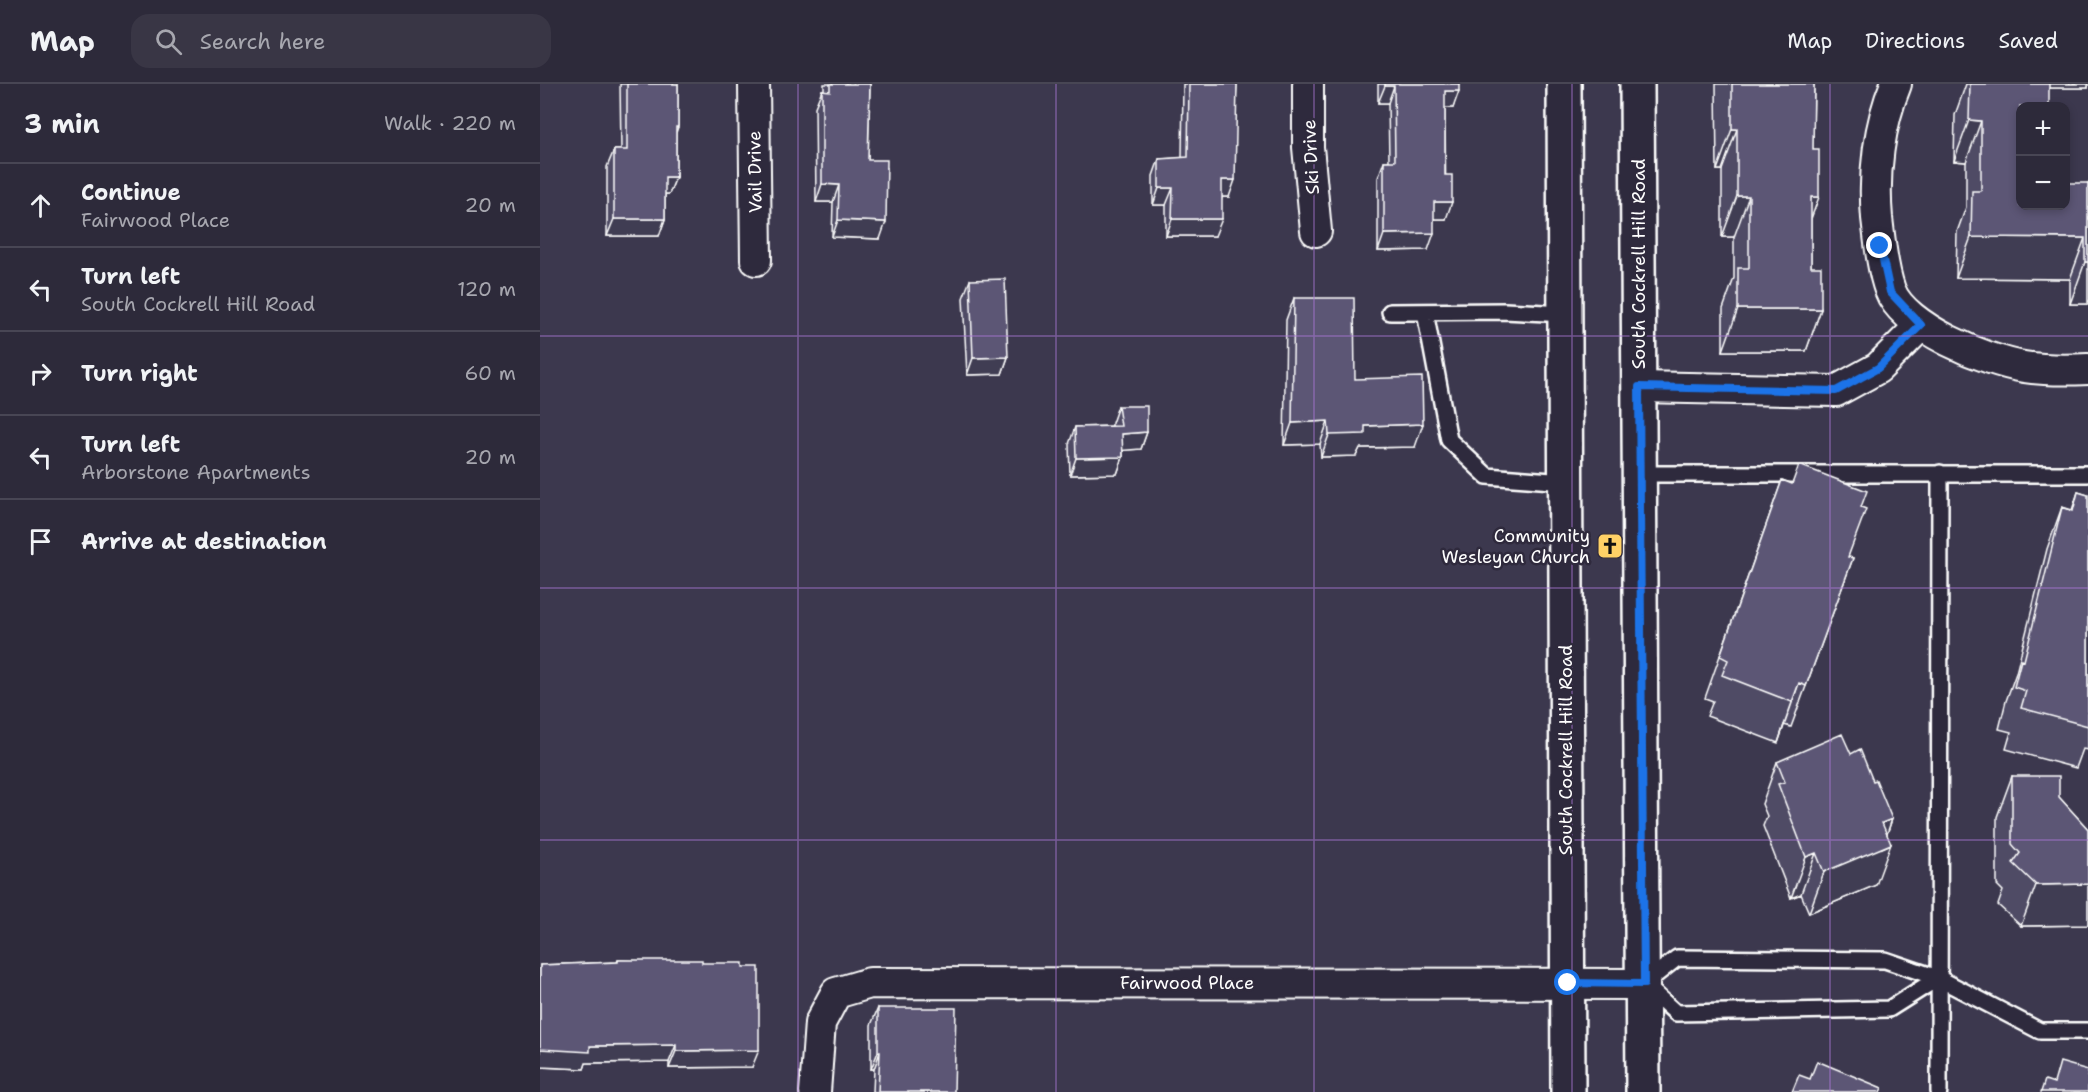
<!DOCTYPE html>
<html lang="en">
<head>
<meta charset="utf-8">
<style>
	body { margin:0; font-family:"Shantell Sans",sans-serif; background:#393645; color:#f1f3f6 }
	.controls { position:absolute; right:18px; top:18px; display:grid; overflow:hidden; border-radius:12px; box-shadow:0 3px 9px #0003 }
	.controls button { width:54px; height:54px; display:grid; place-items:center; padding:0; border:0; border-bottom:2px solid #484654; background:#2d2a3a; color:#f1f3f6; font:30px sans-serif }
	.stop { position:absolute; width:18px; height:18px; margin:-14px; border:4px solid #1a73e8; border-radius:50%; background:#fff }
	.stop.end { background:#1a73e8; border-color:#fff; box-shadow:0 2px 6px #0008 }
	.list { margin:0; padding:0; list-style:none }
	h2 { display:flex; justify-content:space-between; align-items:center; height:78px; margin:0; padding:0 24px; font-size:26px }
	h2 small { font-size:20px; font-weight:400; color:#a7a7af }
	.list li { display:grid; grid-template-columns:39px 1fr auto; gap:18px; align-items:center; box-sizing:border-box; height:84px; padding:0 24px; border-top:2px solid #484654 }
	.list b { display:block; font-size:22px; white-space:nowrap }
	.list p { margin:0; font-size:20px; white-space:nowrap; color:#a7a7af }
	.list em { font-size:20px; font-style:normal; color:#a7a7af }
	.icon { flex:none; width:33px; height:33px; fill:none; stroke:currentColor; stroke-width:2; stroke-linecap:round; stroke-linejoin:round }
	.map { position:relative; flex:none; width:1548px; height:1008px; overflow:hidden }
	header { display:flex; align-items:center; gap:36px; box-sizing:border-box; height:84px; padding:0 30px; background:#2d2a3a; border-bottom:2px solid #484654 }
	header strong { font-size:28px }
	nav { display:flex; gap:33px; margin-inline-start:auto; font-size:21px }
	.search { width:420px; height:54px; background:#393645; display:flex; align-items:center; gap:15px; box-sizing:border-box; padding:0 21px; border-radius:18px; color:#a7a7af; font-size:22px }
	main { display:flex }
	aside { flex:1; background:#2d2a3a }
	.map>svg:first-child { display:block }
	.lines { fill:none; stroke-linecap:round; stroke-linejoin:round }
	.lane-casing { stroke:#fff; stroke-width:20 }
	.street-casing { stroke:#fff; stroke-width:34 }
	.secondary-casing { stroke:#fff; stroke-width:38 }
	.lane { stroke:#2f2a3d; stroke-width:15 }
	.street { stroke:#2f2a3d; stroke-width:30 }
	.secondary { stroke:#2f2a3d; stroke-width:33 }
	.wall { fill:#4f4b65; stroke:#fff; stroke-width:1.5 }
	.shaded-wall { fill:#403d52; stroke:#fff; stroke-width:1.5 }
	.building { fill:#5c5775; stroke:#fff; stroke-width:1.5 }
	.route { stroke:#1a73e8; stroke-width:8 }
	.grid { fill:none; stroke:#a976d5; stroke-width:1.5; stroke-opacity:0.55 }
	.labels { text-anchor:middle; stroke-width:5; stroke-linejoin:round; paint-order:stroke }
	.street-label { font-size:18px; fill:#fff; stroke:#2f2a3d }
	.poi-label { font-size:18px; fill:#fff; stroke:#2f2a3d; text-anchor:end }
</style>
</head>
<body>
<header>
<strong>Map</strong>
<div class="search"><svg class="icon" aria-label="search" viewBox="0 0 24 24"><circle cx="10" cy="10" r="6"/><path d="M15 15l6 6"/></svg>Search here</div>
<nav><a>Map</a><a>Directions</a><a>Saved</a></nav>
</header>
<main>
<aside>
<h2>3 min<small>Walk · 220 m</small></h2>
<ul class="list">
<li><svg class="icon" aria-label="ahead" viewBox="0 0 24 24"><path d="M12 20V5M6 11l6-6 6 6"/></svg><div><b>Continue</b><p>Fairwood Place</p></div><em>20 m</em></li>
<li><svg class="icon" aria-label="left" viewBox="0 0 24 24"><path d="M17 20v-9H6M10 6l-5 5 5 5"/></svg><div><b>Turn left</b><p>South Cockrell Hill Road</p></div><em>120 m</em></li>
<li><svg class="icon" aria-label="right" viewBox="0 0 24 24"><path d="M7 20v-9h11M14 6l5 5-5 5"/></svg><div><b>Turn right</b></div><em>60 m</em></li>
<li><svg class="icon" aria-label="left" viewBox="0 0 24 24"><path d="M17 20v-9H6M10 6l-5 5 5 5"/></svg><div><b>Turn left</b><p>Arborstone Apartments</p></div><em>20 m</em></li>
<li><svg class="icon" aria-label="arrive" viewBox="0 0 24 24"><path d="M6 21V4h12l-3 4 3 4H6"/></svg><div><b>Arrive at destination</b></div></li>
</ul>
</aside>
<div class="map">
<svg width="1548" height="1008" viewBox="0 0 1548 1008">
	<rect width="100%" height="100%" fill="#3c384e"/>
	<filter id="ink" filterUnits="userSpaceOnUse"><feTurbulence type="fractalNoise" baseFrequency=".0167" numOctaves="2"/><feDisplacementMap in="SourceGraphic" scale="12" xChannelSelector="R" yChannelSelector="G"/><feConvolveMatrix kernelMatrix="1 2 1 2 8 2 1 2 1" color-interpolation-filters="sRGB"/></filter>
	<g filter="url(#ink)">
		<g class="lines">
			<!-- lane casing -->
			<g class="lane-casing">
				<path id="lane" d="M850,228L965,227L1025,230
					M885,228L909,356L947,392L1025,398
					M1100,390H1548
					M1398,894L1349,925L1136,929L1104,900L1137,874L1345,876L1398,894L1500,947H1548
					M1399,1008L1400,389"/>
			</g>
			<!-- street casing -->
			<g class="street-casing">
				<path id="street" d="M214,0L216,176
					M768,0V63L776,147
					M1356,0C1339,41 1333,90 1337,134C1340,158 1342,184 1350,206C1364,244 1447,277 1484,283C1504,286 1528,286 1548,285
					M1099,303L1296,307L1338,284L1381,241
					M275,1008L280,939L296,909L330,899L1104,900"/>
			</g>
			<!-- secondary casing -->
			<g class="secondary-casing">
				<path id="secondary" d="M1024,0L1028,1008
					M1097,0L1103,1008"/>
			</g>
			<!-- lane -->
			<use href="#lane" class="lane"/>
			<!-- street -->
			<use href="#street" class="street"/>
			<!-- secondary -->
			<use href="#secondary" class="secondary"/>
		</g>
		<!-- wall -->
		<path class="wall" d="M80,0H138V43L136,49V93L129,110H125V135L119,152H67V83L74,66H81Z
			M284,0H330L328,76L340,155L292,153L293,118H276L275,23L282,6H284Z
			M643,0H697L689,113H682L675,152H626V121H613V92L619,75L642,74Z
			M838,0H919L913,24H905L906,135H894L888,166L838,167V94L844,77H849L848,19H838Z
			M1176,0H1274L1271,136V183L1281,225L1266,267H1183V225L1194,194V153H1182V86H1177Z
			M1426,0H1548V4H1509L1480,122L1548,99V220H1530V195L1416,194L1417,148L1426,123V78L1414,77L1415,31Z
			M430,196L468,273L462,290L427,291L423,214Z
			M754,214L815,295L875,363L820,364L816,372L781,373L780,360L744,361L746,236Z
			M578,322L607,348L601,365L583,366V373L577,390L530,391L529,360L535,343L572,342V339Z
			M1242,396L1321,423L1308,473L1313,474L1251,643L1244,641L1238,659L1167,632L1173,617L1165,614Z
			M1538,408L1548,411V666L1543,665L1536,684L1466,665L1471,648L1459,645L1466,617L1476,589L1507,465L1522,423L1532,426Z
			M1311,670L1333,697L1352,735L1347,750L1336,801L1269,829L1261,810L1251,814L1223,742L1227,732L1222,720L1237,678Z
			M1472,692L1519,713L1548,745V841L1481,842L1458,821L1463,807L1457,801V733Z
			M78,876L162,879L212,983L129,984V978L46,979L44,985L0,983V881L77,878Z
			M338,924L414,1008H333L334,985H331V941Z"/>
		<!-- shaded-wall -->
		<path class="shaded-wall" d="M1499,0H1548V4H1505Z
			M845,2H854L848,19H838Z
			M905,7H919L913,24H899Z
			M1429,36L1441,37L1426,78L1414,77Z
			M1192,45H1197L1182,86H1177Z
			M125,93H136L129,110H119Z
			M682,96H695L689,113H676Z
			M282,100L299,101L293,118H276Z
			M619,104H633L626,121H613Z
			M1197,112H1209L1194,153H1182Z
			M1271,113H1279L1264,154Z
			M894,118H912L906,135H887Z
			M74,135H125L119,152H67Z
			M632,135H682L675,152H626Z
			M298,136L346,138L340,155L292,153Z
			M894,149L888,166L838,167L844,150Z
			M1431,153L1545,154L1530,195L1416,194Z
			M1545,178H1548V220H1530Z
			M1198,225H1281L1266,267H1183Z
			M468,273L462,290L427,291L433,274Z
			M788,337L780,360L744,361L752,339Z
			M883,340L875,363L820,364L816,372L781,373L789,351L825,342Z
			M607,348L601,365L576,367L582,350Z
			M583,373L577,390L530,391L536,374Z
			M1259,599L1244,641L1238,659Z
			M1352,735L1342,764L1351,760L1336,801L1269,829L1284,788L1342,739Z
			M1276,769L1261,810L1251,814L1266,773Z
			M1548,800V841L1481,842L1496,801Z
			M136,961L129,978L46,979L44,985L0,983V965L50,962Z
			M219,966L212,983L129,984L136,967Z
			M338,968H340L334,985H331Z"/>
		<!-- building -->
		<path class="building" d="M87,0H138V43H136V93H125V135H74V66H87Z
			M290,0H330L328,76H347L346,138L298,136L299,101L282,100V6L290,7Z
			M649,0H697L695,96H682V135H632L633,104H619V75L648,73Z
			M845,0H919V7H905V91H912V118H894V149L844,150V77H855L854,2H845Z
			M1192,0H1274L1273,65H1279V113H1271V183H1281V225H1198V184H1209V112H1197V45H1192Z
			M1430,0H1509V22H1480V122H1526V99H1548V178H1545V154L1431,153L1432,107H1441V37L1429,36Z
			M465,195L468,273L433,274L430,196Z
			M754,214H814L815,295L882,293L883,340L825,342V350L789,351L788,337L752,339Z
			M578,322H607V348L582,350L583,373L536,374L535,343L581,342Z
			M1259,381L1327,407L1321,423L1326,425L1308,473L1313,474L1266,602L1259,599L1252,618L1182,591L1188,576L1180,572L1242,396L1252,400Z
			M1538,408L1548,411V642L1481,624L1486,607L1474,603L1481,576L1484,577L1522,423L1533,427Z
			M1302,650L1311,670L1320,665L1333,697L1336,696L1352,735L1342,739L1351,760L1284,788L1276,769L1266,773L1238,700L1245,698L1237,678Z
			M1472,692H1519V713L1548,745V800L1496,801L1473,779L1480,769L1472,760Z
			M78,876H162V879H203V883H219V966L136,967V961L50,962V968L0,965V881L78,878Z
			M338,924H416L414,1008H338L340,968H338Z
			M1277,977L1342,1004L1340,1008H1252L1259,991L1270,995Z
			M1520,978L1548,986V1008H1501L1505,996L1514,999Z"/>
	</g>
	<g class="lines" filter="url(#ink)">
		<!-- route -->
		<path class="route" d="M1028,899L1104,900L1099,303L1296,307L1338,284L1381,241L1350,208L1340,162"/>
	</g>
	<!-- grid -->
	<path class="grid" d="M258,0V1008M516,0V1008M774,0V1008M1032,0V1008M1290,0V1008M0,252H1548M0,504H1548M0,756H1548"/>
	<!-- icons -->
	<defs>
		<g id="church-square" transform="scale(1.35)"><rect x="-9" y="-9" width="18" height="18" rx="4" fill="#ffd166" stroke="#2f2a3d"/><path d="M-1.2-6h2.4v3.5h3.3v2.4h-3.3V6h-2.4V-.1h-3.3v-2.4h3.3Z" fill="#111"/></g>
	</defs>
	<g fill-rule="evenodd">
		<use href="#church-square" x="1070" y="462"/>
	</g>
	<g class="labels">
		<!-- street labels -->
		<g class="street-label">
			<text transform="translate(771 73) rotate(-93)" y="6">Ski Drive</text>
			<text transform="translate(215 88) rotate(-91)" y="6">Vail Drive</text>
			<text transform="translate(1099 180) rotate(-90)" y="6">South Cockrell Hill Road</text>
			<text transform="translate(1026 666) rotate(-90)" y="6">South Cockrell Hill Road</text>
			<text x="647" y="905">Fairwood Place</text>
		</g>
		<!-- poi labels -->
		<g class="poi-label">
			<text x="1050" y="458">Community<tspan x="1050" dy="21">Wesleyan Church</tspan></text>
		</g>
	</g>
</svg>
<div class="controls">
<button>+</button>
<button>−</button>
</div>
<div class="stop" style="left:1028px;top:899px"></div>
<div class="stop end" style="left:1340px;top:162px"></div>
</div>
</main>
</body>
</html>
